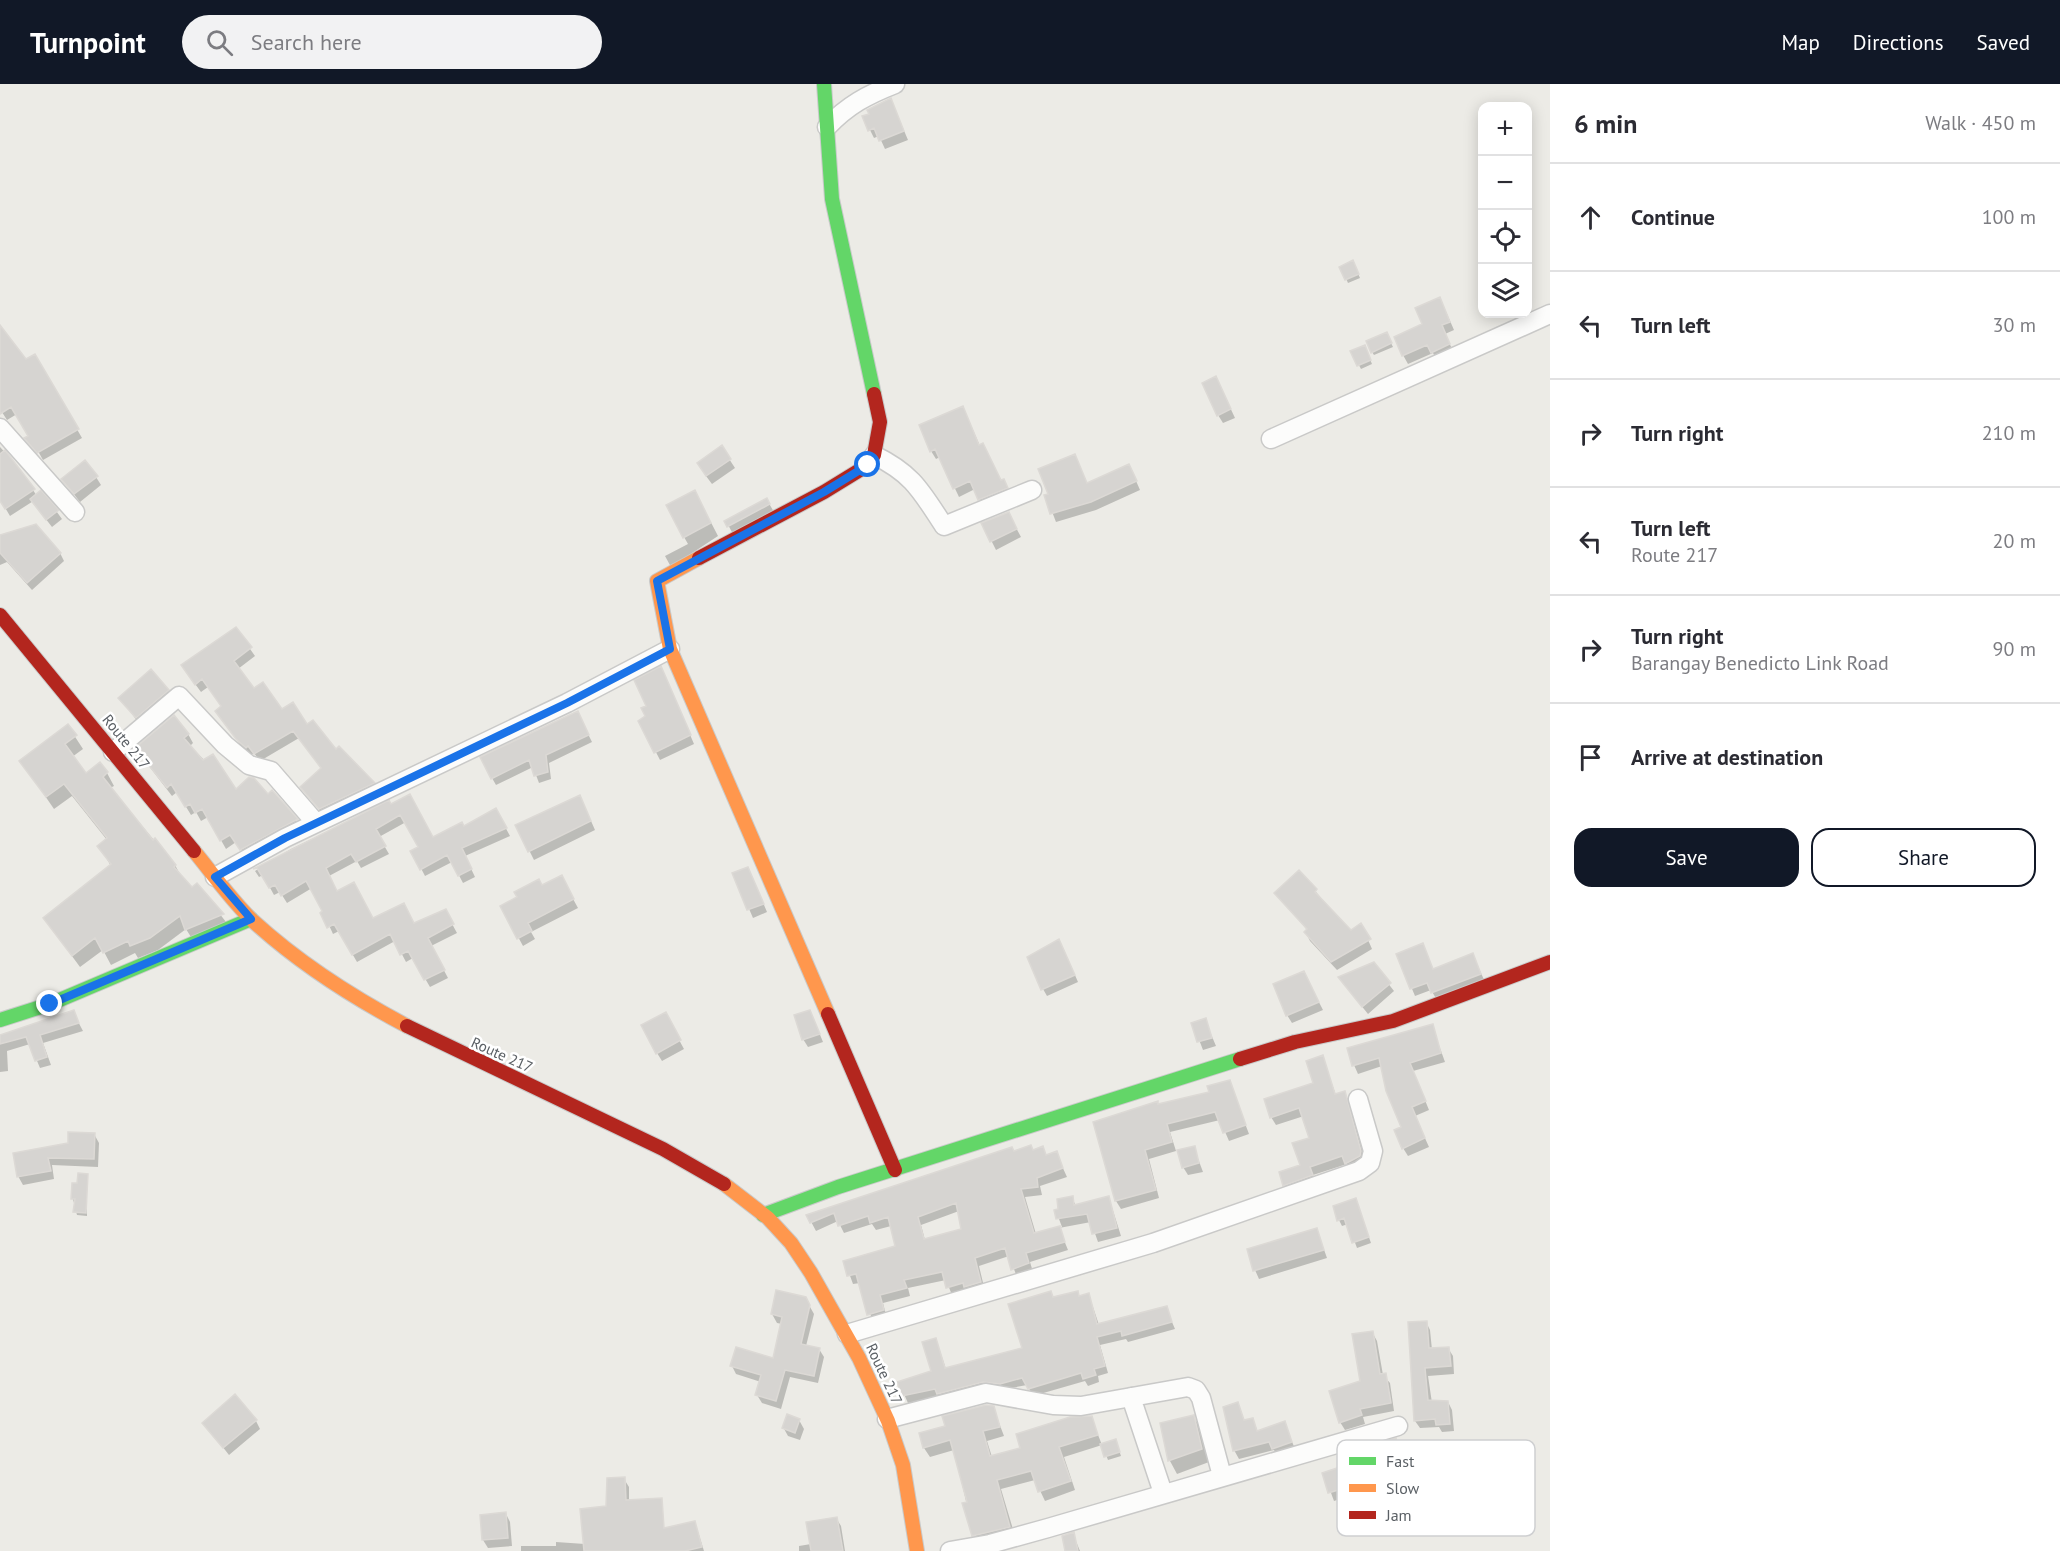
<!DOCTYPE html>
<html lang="en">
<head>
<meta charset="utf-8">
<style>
	body { margin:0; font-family:"PT Sans",sans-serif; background:#f2f2f3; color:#2b2b33 }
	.controls { position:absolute; right:18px; top:18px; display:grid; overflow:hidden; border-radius:12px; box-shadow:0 3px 15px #0003 }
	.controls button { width:54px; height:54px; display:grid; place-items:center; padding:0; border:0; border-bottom:2px solid #e1e1e2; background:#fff; color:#2b2b33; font:30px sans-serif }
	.stop { position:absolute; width:18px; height:18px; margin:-14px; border:4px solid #1a73e8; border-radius:50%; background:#fff }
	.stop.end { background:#1a73e8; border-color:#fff; box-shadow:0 2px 6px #0008 }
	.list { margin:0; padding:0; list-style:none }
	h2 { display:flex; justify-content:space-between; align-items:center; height:78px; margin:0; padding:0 24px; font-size:26px }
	h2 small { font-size:20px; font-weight:400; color:#7c7c81 }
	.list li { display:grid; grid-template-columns:39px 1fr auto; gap:18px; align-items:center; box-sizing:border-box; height:108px; padding:0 24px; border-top:2px solid #e1e1e2 }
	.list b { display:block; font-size:22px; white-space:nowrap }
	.list p { margin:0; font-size:20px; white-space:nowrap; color:#7c7c81 }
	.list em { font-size:20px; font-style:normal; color:#7c7c81 }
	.actions { display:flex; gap:12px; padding:18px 24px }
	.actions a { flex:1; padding:14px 0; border:2px solid #111827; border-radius:18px; text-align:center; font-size:21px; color:#111827 }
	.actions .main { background:#111827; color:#fff }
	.icon { flex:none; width:33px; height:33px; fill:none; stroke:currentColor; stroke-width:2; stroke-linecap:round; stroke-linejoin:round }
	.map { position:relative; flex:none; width:1550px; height:1467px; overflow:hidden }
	header { display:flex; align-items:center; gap:36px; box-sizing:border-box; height:84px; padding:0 30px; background:#111827; color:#fff }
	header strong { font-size:28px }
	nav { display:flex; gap:33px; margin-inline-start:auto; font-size:21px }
	.search { width:420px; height:54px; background:#f2f2f3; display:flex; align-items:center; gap:15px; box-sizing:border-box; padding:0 21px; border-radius:33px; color:#7c7c81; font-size:22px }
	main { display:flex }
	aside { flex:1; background:#fff }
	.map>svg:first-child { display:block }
	.shadow { fill:#0003; fill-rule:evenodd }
	.building { fill:#d6d4d1; stroke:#dcd9d5; stroke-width:1.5; fill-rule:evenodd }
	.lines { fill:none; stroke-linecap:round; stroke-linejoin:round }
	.street-casing { stroke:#c9c9c8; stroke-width:21 }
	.fast-casing { stroke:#c9caca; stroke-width:16 }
	.slow-casing { stroke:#c9caca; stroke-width:16 }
	.jam-casing { stroke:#c9caca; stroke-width:16 }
	.street { stroke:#fcfcfb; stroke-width:18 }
	.fast { stroke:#63d668; stroke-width:14 }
	.slow { stroke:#ff974d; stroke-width:14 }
	.jam { stroke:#b3261e; stroke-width:14 }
	.route { stroke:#1a73e8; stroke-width:8 }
	.labels { text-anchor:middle; stroke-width:5; stroke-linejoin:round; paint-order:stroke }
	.street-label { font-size:15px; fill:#5b6065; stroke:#fff }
	.key { fill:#fff; stroke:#cecfd1; stroke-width:1.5 }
	.key-label { font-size:16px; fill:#5b6065 }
</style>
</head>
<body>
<header>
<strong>Turnpoint</strong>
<div class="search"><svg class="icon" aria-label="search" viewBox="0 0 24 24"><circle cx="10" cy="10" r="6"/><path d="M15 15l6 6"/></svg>Search here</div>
<nav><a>Map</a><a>Directions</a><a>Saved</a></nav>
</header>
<main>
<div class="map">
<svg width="1550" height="1467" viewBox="0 0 1550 1467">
	<rect width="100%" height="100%" fill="#ecebe6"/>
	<!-- shadow -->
	<path class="shadow" d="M891,16L908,56L885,65L879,52L874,54L870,46L871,31Z
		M1353,178L1360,194L1348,199L1341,183Z
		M1444,223L1454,246L1445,250L1454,269L1437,276L1433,269L1408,280L1403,271L1424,241Z
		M0,245L26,277L35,272L82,354L43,376L17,330L7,336L0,325Z
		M1388,253L1393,263L1374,271L1372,268Z
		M1366,266L1372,280L1361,285L1352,268Z
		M1220,302L1235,334L1223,339L1218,331Z
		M967,332L980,362L1011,412L984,424L975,405L959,413L940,373L936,375L931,367Z
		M0,363L20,385L38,414L10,432L0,415Z
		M722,364L735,384L712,400L703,388Z
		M1075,372L1088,401L1133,390L1140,406L1096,426L1056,438L1046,412L1050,411Z
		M96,393L101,401L80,418L63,396Z
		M767,416L774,428L733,450L726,437Z
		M51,420L62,435L52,443L45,434Z
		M702,421L718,452L671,483L665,472L688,460L684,453Z
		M1013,438L1021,453L996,466L983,440Z
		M0,454L60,469L64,477L32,506L7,478L0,481Z
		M236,545L255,572L238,585L254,607L307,642L370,695L378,707L325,733L302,703L322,685L299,654L260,677L254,669L251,671L242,663L221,635L222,623L208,603L201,608L187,589Z
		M665,592L694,660L660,676L640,637L647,632L648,622Z
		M168,607L175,619L144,646L120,614Z
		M581,636L592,658L549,679L551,695L539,699L533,683L496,701L492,694Z
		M68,642L83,665L72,673L86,691L107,689L114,702L110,704L175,781L182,794L192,805L197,801L230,843L194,858L186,845L158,866L138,874L135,869L111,881L103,866L80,883L44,834L111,782L99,762L107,756L72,712L54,725L21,677Z
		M188,650L193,659L190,662L236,707L268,712L272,708L302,745L247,774L236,758L226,765L208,733L201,737L196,728L191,731L177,708L172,712L142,673Z
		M389,718L432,754L464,744L496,726L510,752L465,772L475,793L463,799L452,778L425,792L412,767L420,763L406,738L379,753L389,770L361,784L357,777L329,792L337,809L373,836L414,840L445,827L457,849L431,862L448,894L430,903L413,874L406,878L395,857L357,878L339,847L333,850L312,804L287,819L280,808L274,811L263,791L259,793L255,787L291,765Z
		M584,721L595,746L534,776L517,742Z
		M1299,788L1350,848L1365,849L1372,865L1337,886L1310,857L1306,849L1308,847L1276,809Z
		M734,790L752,793L767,828L753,834Z
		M561,793L578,824L531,848L535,855L523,862L502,823Z
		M1422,861L1433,886L1473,871L1485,898L1437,916L1431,906L1415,912L1398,871Z
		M1063,864L1078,898L1047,912L1043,905Z
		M1373,880L1394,907L1368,930L1344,900Z
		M1308,897L1323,926L1292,939L1287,931Z
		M73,928L83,947L43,959L51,981L40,984L30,960L7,967L8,987L0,988V951Z
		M665,930L684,965L662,977L657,969Z
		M814,936L823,958L808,963L803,955Z
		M1205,936L1216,962L1203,966L1193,940Z
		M1432,942L1445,978L1413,987L1429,1026L1415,1032L1429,1063L1408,1072L1403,1064V1044L1382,982L1358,990L1354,981Z
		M1322,973L1336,1011L1344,1008L1349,1017L1365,1077L1351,1087L1347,1080L1313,1091L1316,1100L1289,1109L1284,1101L1302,1082L1311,1055L1304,1032L1276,1041L1271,1033L1315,1000Z
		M1229,997L1249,1050L1229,1057L1220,1036L1170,1048L1176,1067L1149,1075L1159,1114L1121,1125L1116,1117L1158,1022L1210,1009Z
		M94,1050L99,1059L98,1083L52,1081L54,1095L23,1101L18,1092L69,1061Z
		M1042,1064L1047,1072L1056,1069L1067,1093L1040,1102L1042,1111L1025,1113L1036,1150L1062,1143L1056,1127L1072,1114L1076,1122L1109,1114L1121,1152L1098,1158L1091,1138L1059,1144L1068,1166L1030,1178L1033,1188L1017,1193L1009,1172L979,1182L985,1207L952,1211L946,1196L908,1204L910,1212L883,1219L887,1235L873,1238L860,1199L853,1200L845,1178L897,1163L891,1142L876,1146L872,1140L844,1149L838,1137L816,1147L808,1132L1014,1069ZM959,1127L963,1147L925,1156L921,1141Z
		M1194,1064L1203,1088L1188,1091L1183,1083Z
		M87,1091V1132L77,1131L73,1115L78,1101Z
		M1356,1116L1371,1159L1357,1164L1348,1140L1342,1142L1339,1136Z
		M1317,1146L1327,1174L1259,1195L1255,1186Z
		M1078,1209L1080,1213L1089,1211L1099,1241L1166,1224L1175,1245L1128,1258L1126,1255L1100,1261L1108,1289L1098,1292L1099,1298L1088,1302L1085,1297L1033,1312L1027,1301L942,1317L939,1312L908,1319L899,1299L933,1288L936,1255L946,1285L1024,1265L1054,1215Z
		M805,1214L814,1230L806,1262L819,1265L824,1273L818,1299L790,1293L781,1325L762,1319L757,1311L761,1298L736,1290L732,1282L775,1276L782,1240L777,1239L772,1230Z
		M1426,1238L1430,1246L1432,1266L1448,1264L1453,1272L1454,1290L1428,1292L1432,1319L1448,1318L1452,1326L1454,1347L1442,1348L1439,1343L1420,1344L1415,1337Z
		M1372,1248L1377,1257L1383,1291L1390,1299L1394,1327L1363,1333L1365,1340L1345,1346L1340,1338L1361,1298Z
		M1238,1320L1245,1338L1253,1336L1258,1348L1284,1339L1296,1367L1278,1373L1274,1366L1239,1375L1234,1366Z
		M993,1323L1004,1352L987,1357L992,1373L1022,1365L1091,1333L1102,1361L1117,1360L1121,1372L1108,1376L1102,1361L1064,1373L1075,1406L1045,1417L1035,1396L1001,1405L1015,1452L979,1461L974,1451L954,1366L930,1373L924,1364L947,1343Z
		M1193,1332L1201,1345L1209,1378L1177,1390L1170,1377L1162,1340Z
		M799,1336L804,1345L800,1356L788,1352L783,1343Z
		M256,1337L260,1345L229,1371L204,1339Z
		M1345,1382L1356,1410L1334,1417L1324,1390Z
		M624,1395L629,1403V1417L662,1467H521V1462H556V1458L585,1460Z
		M506,1430L510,1438L512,1462L488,1464L483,1456L481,1432Z
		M836,1434L841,1442L845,1467H799V1462L811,1460Z
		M695,1438L704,1467H681Z
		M1073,1450L1080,1467H1066Z"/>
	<!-- building -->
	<path class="building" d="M891,14L904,47L879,57L874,44L868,47L862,32L869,30L867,26Z
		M1353,176L1359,190L1345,196L1339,183Z
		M1440,213L1450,238L1442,241L1450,260L1431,269L1427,261L1402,272L1394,253L1422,240L1415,224Z
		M0,241L26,275L35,270L79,345L37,369L24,354L28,352L11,323L0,330Z
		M1387,248L1392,259L1371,269L1366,257Z
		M1365,261L1371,276L1357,282L1350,267Z
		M1216,292L1231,325L1217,332L1202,299Z
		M963,322L979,361L983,359L1001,396L1004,395L1008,404L978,416L970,397L953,405L935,365L930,368L919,341Z
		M722,361L731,375L706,392L697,379Z
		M5,366L35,405L5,425L0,417V370Z
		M1075,370L1087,399L1129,380L1137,397L1091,418L1050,430L1044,411L1048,410L1038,385Z
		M85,376L98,392L74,410L61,395Z
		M41,406L59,426L46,436L30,415Z
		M695,406L711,439L683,454L666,421Z
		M767,414L770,420L727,443L724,437Z
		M1009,428L1017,445L990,458L981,439Z
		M36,440L61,469L27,499L0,469V451Z
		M236,543L252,563L234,577L254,604L263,598L282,625L293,618L307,640L313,636L336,665L339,662L375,699L319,725L300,703L321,684L293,647L254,670L248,662L246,664L236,655L215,627L221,622L202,595L195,601L181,581Z
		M661,582L691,651L654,669L638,637L645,632L641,624L646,622L634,596Z
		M151,585L169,606L136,634L118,614Z
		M578,627L589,651L546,671L548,688L534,692L529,676L491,695L480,673Z
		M174,631L189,650L184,654L203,676L213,670L236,705L249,693L254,694L268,710L272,706L298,735L240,766L230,751L220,757L202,725L195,729L190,720L185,723L171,700L167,704L135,664Z
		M68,640L77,651L65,660L86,689L100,678L108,688L103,693L153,756L155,754L176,781L174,783L192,803L197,799L224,830L185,846L180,832L150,854L130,862L128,857L103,869L95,854L72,872L43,834L111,780L97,762L107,754L64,700L46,713L19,677Z
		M410,710L433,753L462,738L464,742L496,724L507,744L462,764L472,785L458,792L447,771L420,786L410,767L418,763L400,731L376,745L386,762L356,778L351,770L326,784L337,807L354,798L373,834L404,819L414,839L446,825L454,840L428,854L445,886L424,896L408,867L400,871L390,850L352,871L334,840L327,844L320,829L322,827L306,797L281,812L275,801L269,804L257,784L253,785L389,716L391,720Z
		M580,711L591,737L528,768L515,741Z
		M748,783L764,820L747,826L732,789Z
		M1299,786L1317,805L1315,808L1351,846L1361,839L1371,855L1331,878L1304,848L1307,845L1274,809Z
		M562,791L574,815L528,839L532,847L517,855L500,822L517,813L514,808L539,795L542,801Z
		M1059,855L1075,891L1041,906L1027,873Z
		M1423,859L1433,885L1473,869L1481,890L1431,909L1427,899L1410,905L1396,870Z
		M1374,878L1391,899L1362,923L1338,893Z
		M1304,887L1319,918L1286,932L1273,900Z
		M74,926L79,939L40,951L47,973L35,977L26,953L0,960V951Z
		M810,926L820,950L802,956L794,931Z
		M666,928L681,956L656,970L641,941Z
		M1206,934L1212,954L1197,958L1191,939Z
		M1433,940L1441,969L1410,979L1426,1017L1412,1023L1425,1054L1402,1065L1394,1046L1401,1043L1386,1007L1379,974L1352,982L1347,964Z
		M1323,971L1335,1010L1345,1007L1361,1067L1360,1072L1345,1080L1342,1072L1310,1083L1313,1091L1283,1102L1279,1088L1300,1081L1292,1059L1309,1054L1299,1024L1270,1034L1264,1015L1313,999L1306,977Z
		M1230,996L1246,1041L1223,1049L1215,1028L1167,1040L1172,1058L1145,1066L1156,1106L1115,1117L1093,1038L1158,1017V1020L1209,1008L1207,1002Z
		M68,1048L95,1049L94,1075L48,1074L51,1087L17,1093L13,1069L68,1059Z
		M1031,1061L1033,1066L1043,1062L1046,1071L1057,1067L1063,1084L1037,1094L1038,1103L1021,1105L1034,1149L1060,1142L1065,1158L1026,1169L1029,1179L1011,1186L1005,1164L975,1174L981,1198L964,1203L963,1199L946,1204L942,1188L904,1196L907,1204L880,1211L884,1226L867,1231L856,1190L847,1192L843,1177L895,1162L888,1133L870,1139L868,1132L838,1142L834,1129L810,1139L806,1131L1012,1063L1014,1067ZM956,1119L961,1145L924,1155L918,1133Z
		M1195,1062L1199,1079L1182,1084L1177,1066Z
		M78,1089L88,1090L86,1129L73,1128L75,1115H71L72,1099H77Z
		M1073,1112L1074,1121L1109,1112L1117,1144L1092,1150L1087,1130L1056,1135L1054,1126L1058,1125L1057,1115Z
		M1356,1114L1369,1153L1352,1159L1344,1134L1337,1137L1333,1122Z
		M1317,1144L1324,1166L1253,1187L1247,1165Z
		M776,1206L806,1213L810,1221L801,1260L820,1264L814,1292L785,1286L776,1317L755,1311L761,1291L730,1282L736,1263L773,1274L782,1233L771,1230Z
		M1051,1207L1053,1213L1078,1207L1079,1212L1089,1209L1097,1240L1167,1222L1172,1238L1122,1252L1121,1247L1097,1253L1105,1282L1094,1285L1096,1291L1083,1295L1081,1289L1028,1305L1022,1294L1000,1300L983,1298L937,1310L935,1305L902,1312L897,1298L931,1287L922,1258L936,1254L945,1284L1022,1264L1008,1220Z
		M1427,1237L1429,1264L1449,1263L1451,1282L1425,1284L1428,1316L1448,1317L1450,1340L1436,1341L1435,1335L1414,1337L1408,1238Z
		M1373,1247L1380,1290L1386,1289L1391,1319L1360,1325L1362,1331L1339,1339L1329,1307L1360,1297L1352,1250Z
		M235,1310L257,1336L223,1364L202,1339Z
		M1238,1318L1244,1336L1253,1334L1257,1347L1285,1337L1292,1358L1272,1365L1269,1358L1233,1367L1223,1323Z
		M986,1321L994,1322L1000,1343L983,1347L990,1372L1020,1364L1016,1350L1070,1333L1092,1332L1098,1351L1059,1363L1071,1397L1038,1408L1031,1387L997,1396L1010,1443L972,1452L962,1419L967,1418L950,1356L923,1364L919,1349L945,1342L942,1332Z
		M787,1330L800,1335L795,1349L782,1344Z
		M1194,1331L1202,1365L1168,1377L1160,1339Z
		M1396,1354L1400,1377L1376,1385L1368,1362Z
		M1116,1355L1120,1368L1104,1373L1100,1360Z
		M1346,1381L1352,1402L1328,1409L1322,1389Z
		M625,1393L626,1416L662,1414L664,1444L695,1437L702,1463L685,1467H584L580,1425L606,1422L607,1394Z
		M506,1428L508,1454L482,1456L480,1431Z
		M837,1433L843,1467H811L806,1438Z
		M1074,1448L1078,1467H1065L1062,1452Z"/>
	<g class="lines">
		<!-- street casing -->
		<g class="street-casing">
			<path id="street" d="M827,43C848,21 867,11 895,0
				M0,344L75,428
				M1271,355L1550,230
				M874,371C913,390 921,407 944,442L1032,406
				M113,668L179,612L225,661L249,681L271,687L316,739
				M215,793L285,754L567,619L670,565
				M847,1250L1153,1159L1359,1087L1370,1079L1373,1067L1358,1015
				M1131,1313L1163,1409
				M887,1335L986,1309L1053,1321L1081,1322L1188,1303L1196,1306L1201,1314L1222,1392
				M950,1467L990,1460L1048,1444L1398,1342"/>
		</g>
		<!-- fast casing -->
		<g class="fast-casing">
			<path id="fast" d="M824,0L832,115L874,310
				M0,936L50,920L251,835
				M763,1131L838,1103L1240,975"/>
		</g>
		<!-- slow casing -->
		<g class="slow-casing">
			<path id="slow" d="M699,474L657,497L670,565L828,930
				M194,767C213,790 231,816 253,837C299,879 352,913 407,942
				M724,1100L768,1134L791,1159L811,1189L859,1274L888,1337L903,1381L917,1467"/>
		</g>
		<!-- jam casing -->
		<g class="jam-casing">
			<path id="jam" d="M699,474L824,408L868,381L874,371L880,338L874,310
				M0,531L194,767
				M828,930L895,1086
				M407,942L663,1065L724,1100
				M1240,975L1295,958L1393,937L1550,878"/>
		</g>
		<!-- street -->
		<use href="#street" class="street"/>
		<!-- fast -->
		<use href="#fast" class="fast"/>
		<!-- slow -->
		<use href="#slow" class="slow"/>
		<!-- jam -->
		<use href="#jam" class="jam"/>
	</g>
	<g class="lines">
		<!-- route -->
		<path class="route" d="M50,920L251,835L215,793L285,754L567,619L670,565L657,497L824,408L868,381"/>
	</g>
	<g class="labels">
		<!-- street labels -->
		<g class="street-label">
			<text transform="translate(126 658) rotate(51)" y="5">Route 217</text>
			<text transform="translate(502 971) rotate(24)" y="5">Route 217</text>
			<text transform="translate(884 1290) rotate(65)" y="5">Route 217</text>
		</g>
	</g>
	<!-- legend -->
	<rect x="1337" y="1356" width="198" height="96" rx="9" class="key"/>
	<rect x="1349" y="1373" width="27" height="8" fill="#63d668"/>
	<rect x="1349" y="1400" width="27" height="8" fill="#ff974d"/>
	<rect x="1349" y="1427" width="27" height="8" fill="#b3261e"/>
	<g class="key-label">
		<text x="1386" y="1383">Fast</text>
		<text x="1386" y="1410">Slow</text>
		<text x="1386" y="1437">Jam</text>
	</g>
</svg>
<div class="controls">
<button>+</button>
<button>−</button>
<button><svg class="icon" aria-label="locate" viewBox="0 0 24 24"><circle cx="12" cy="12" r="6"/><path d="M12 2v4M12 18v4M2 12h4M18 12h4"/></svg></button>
<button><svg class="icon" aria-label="layers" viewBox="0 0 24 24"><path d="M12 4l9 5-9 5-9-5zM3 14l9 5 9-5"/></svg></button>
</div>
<div class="stop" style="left:868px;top:381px"></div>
<div class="stop end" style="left:50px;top:920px"></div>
</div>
<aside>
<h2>6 min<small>Walk · 450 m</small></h2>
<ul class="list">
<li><svg class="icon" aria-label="ahead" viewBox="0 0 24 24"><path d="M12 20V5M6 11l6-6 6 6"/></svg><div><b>Continue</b></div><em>100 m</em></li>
<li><svg class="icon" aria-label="left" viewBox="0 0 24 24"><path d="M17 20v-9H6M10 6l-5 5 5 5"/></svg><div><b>Turn left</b></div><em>30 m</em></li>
<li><svg class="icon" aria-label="right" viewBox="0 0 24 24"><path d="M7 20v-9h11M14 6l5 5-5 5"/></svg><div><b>Turn right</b></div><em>210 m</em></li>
<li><svg class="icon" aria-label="left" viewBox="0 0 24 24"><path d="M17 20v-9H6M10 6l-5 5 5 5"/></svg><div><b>Turn left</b><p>Route 217</p></div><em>20 m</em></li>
<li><svg class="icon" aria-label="right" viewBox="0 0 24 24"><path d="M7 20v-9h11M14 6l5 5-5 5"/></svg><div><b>Turn right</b><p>Barangay Benedicto Link Road</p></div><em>90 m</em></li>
<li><svg class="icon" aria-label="arrive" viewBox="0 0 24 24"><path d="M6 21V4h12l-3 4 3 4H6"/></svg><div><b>Arrive at destination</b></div></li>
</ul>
<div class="actions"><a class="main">Save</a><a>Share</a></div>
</aside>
</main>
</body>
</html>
